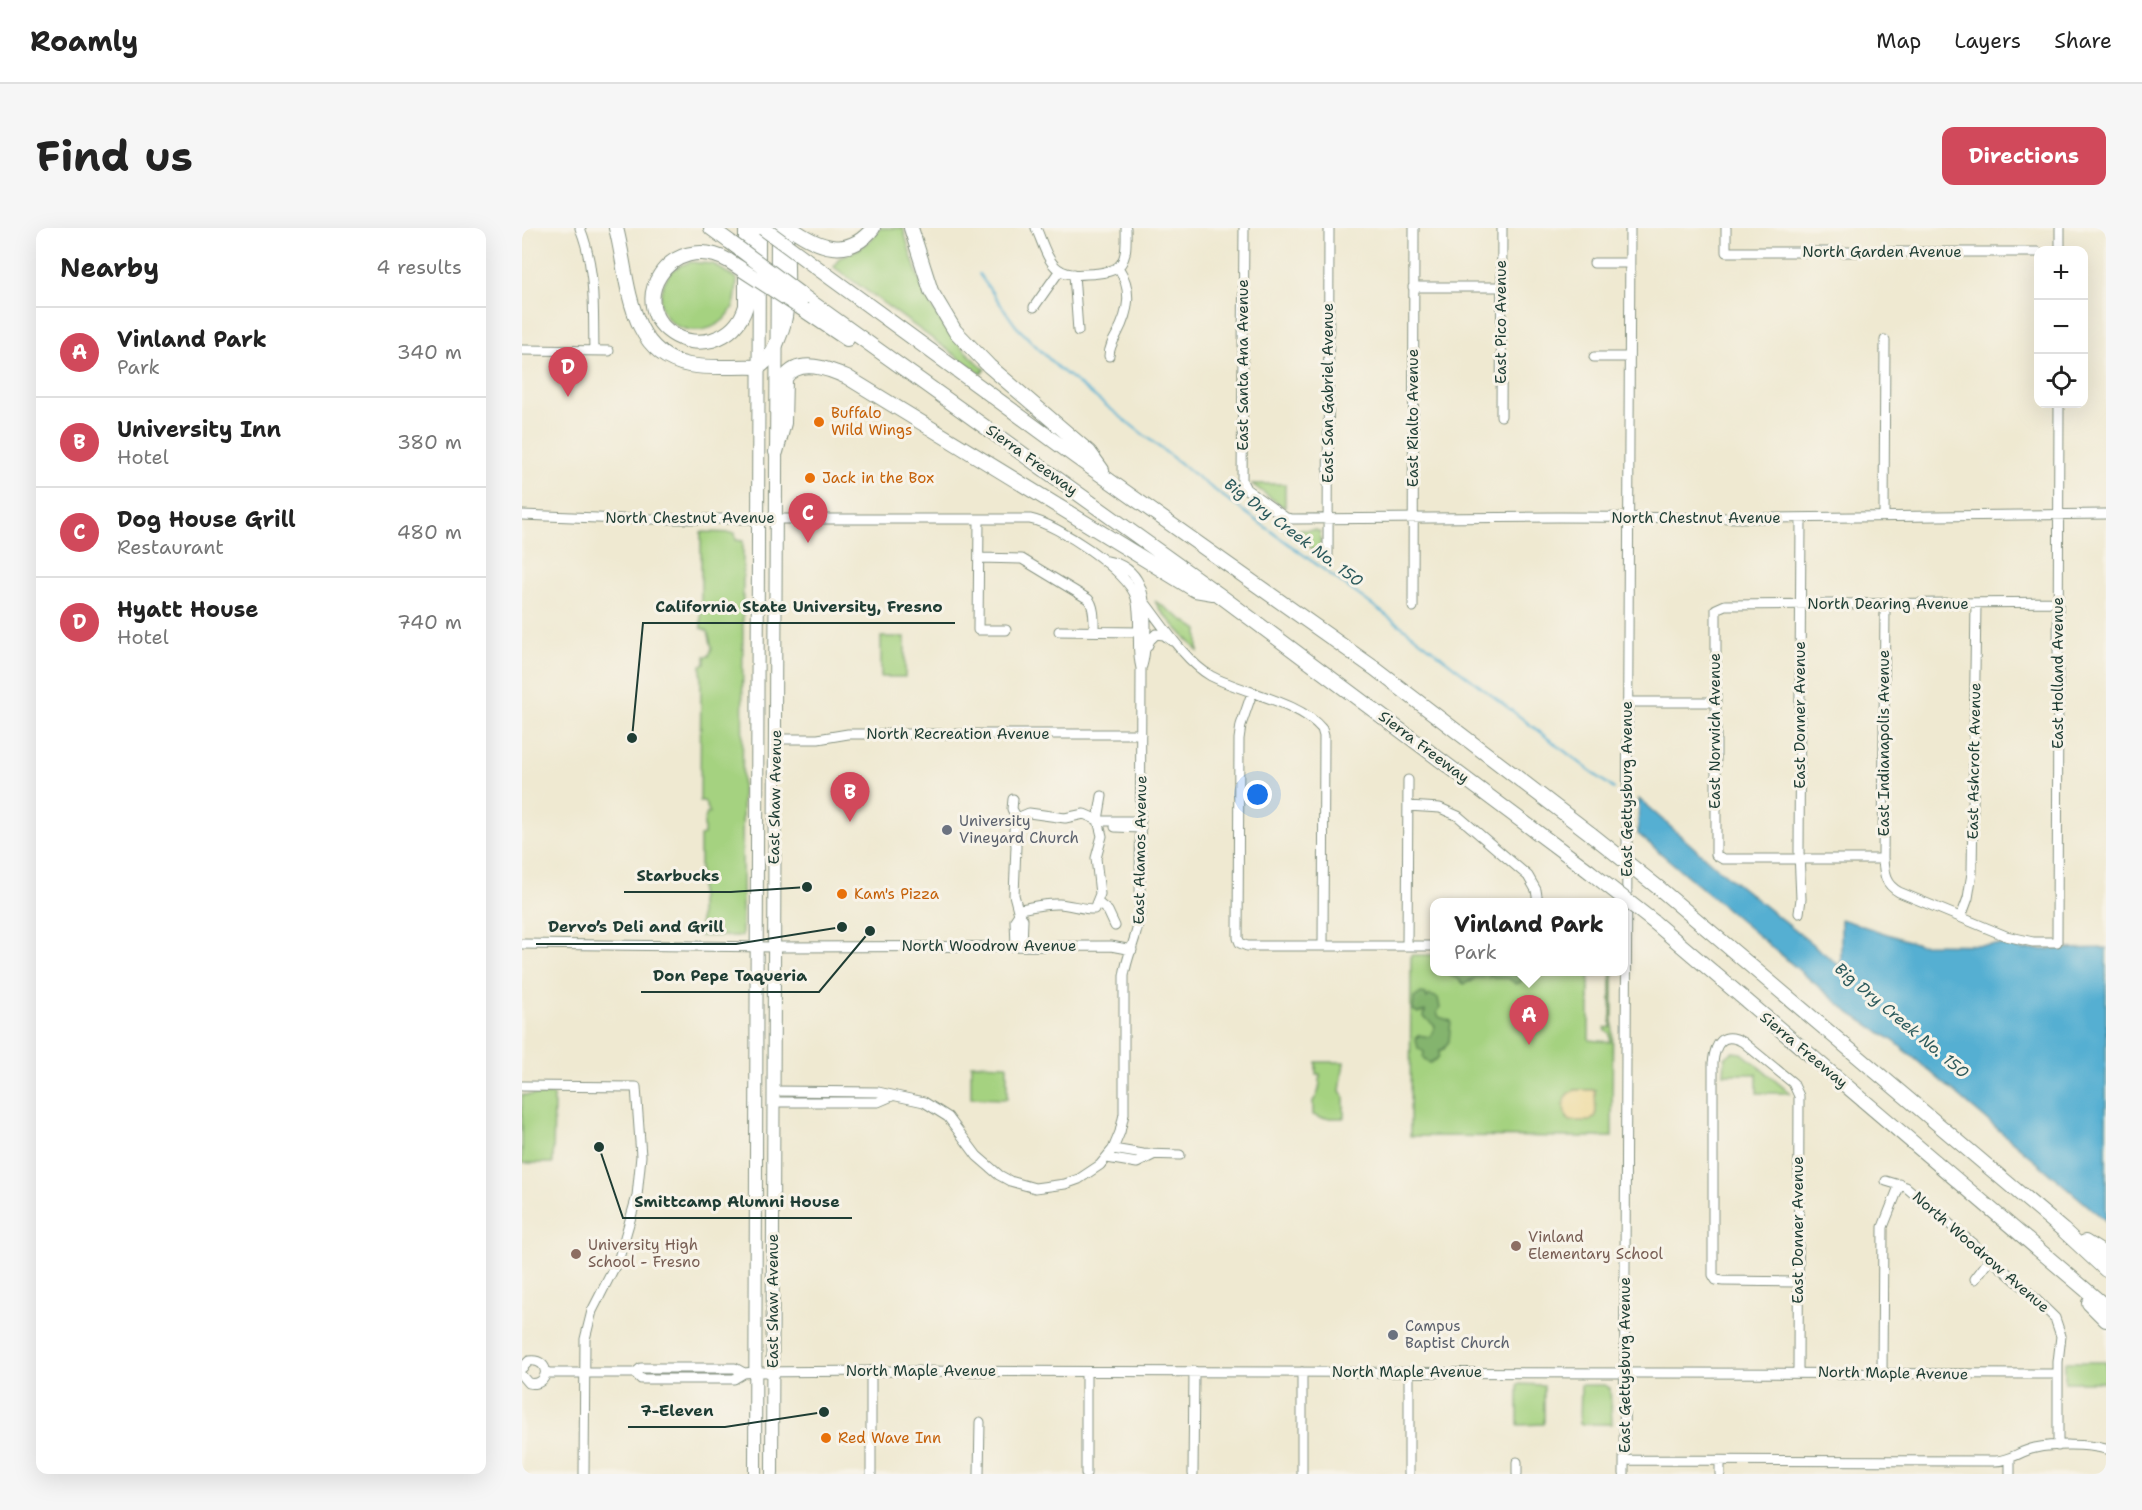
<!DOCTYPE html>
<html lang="en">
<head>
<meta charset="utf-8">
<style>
	body { margin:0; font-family:"Shantell Sans",sans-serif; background:#f6f6f6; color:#222 }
	.controls { position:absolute; right:18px; top:18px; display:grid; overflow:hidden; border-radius:12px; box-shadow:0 6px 24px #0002 }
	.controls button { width:54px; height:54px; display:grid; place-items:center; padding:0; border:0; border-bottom:2px solid #e0e0e0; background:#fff; color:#222; font:30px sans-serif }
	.you { position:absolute; left:736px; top:567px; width:21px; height:21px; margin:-15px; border:4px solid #fff; border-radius:50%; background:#1a73e8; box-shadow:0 0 0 9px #1a73e833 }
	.badge { display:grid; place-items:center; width:39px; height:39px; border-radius:50%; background:#d1495b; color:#fff; font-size:20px; font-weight:700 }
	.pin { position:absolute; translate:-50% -50px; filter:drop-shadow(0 2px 3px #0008) }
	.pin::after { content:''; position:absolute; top:32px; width:21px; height:18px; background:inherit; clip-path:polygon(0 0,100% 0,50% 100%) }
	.popup { position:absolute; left:908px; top:670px; width:198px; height:78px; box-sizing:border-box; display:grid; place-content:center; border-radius:12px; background:#fff; filter:drop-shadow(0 2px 4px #0005); font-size:20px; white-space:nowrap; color:#767676 }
	.popup b { font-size:22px; color:#222 }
	.popup::after { content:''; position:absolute; left:50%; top:100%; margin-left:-12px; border:12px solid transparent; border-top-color:#fff }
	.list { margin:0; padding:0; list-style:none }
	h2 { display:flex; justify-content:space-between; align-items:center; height:78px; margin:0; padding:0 24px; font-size:26px }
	h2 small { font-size:20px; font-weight:400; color:#767676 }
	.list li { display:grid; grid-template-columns:39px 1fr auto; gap:18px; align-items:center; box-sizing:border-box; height:90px; padding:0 24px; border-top:2px solid #e0e0e0 }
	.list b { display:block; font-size:22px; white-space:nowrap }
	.list p { margin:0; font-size:20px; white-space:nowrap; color:#767676 }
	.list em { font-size:20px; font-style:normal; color:#767676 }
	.icon { flex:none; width:33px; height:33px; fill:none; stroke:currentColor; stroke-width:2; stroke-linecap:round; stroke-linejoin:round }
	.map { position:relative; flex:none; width:1584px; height:1246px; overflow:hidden; border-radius:12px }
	header { display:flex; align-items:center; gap:36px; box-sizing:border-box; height:84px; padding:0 30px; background:#fff; border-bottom:2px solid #e0e0e0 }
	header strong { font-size:28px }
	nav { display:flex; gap:33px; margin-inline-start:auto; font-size:21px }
	.intro { display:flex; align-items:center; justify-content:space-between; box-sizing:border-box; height:144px; padding:0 36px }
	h1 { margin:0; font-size:42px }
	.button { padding:15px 27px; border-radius:12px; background:#d1495b; color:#fff; font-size:21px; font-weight:700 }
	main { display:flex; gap:36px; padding:0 36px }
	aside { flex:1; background:#fff; border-radius:12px; box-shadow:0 6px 24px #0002 }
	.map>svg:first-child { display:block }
	.green { fill:#a5d280; stroke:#62885a; stroke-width:1.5; fill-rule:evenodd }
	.forest { fill:#84b46e; stroke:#527851; stroke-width:1.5 }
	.sand { fill:#eeda9e; stroke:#868c69; stroke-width:1.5 }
	.water { fill:#54afd2; stroke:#3a7683; stroke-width:1.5 }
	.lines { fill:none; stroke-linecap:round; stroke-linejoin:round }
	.stream { stroke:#54afd2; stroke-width:2 }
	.minor-casing { stroke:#879382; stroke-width:11 }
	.major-casing { stroke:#879382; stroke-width:14 }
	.highway-casing { stroke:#879382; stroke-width:16 }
	.minor { stroke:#fff; stroke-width:9 }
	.major { stroke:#fff; stroke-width:12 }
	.highway { stroke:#fff; stroke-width:14 }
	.highway-bridge-casing { stroke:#879382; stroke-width:16; stroke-linecap:butt }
	.highway-bridge { stroke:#fff; stroke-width:14 }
	.food-dot { fill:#e8710a; stroke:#f7f3e8; stroke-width:2 }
	.worship-dot { fill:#6b7280; stroke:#f7f3e8; stroke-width:2 }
	.education-dot { fill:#8d6e63; stroke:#f7f3e8; stroke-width:2 }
	.labels { text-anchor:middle; stroke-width:6; stroke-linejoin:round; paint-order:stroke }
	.street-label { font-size:15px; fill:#1f3d34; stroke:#f7f3e8 }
	.food-label { font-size:15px; fill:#c56008; stroke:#f7f3e8; text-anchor:start }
	.worship-label { font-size:15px; fill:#5b616d; stroke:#f7f3e8; text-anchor:start }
	.education-label { font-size:15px; fill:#785e54; stroke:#f7f3e8; text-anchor:start }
	.water-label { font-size:16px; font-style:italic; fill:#2c5a5c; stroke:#f7f3e8 }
	.leader { fill:none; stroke:#1f3d34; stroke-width:2 }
	.callout-dot { fill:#1f3d34; stroke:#f7f3e8; stroke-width:2 }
	.callout-label { font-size:16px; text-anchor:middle; font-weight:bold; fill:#1f3d34; stroke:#f7f3e8; stroke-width:6; stroke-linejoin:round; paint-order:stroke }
</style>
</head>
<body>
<header>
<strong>Roamly</strong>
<nav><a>Map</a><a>Layers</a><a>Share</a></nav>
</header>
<div class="intro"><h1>Find us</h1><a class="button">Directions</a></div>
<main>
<aside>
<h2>Nearby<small>4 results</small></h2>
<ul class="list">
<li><span class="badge">A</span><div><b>Vinland Park</b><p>Park</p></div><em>340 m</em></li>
<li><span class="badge">B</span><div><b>University Inn</b><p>Hotel</p></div><em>380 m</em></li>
<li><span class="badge">C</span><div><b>Dog House Grill</b><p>Restaurant</p></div><em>480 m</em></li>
<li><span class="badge">D</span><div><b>Hyatt House</b><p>Hotel</p></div><em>740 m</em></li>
</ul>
</aside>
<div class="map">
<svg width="1584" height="1246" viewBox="0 0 1584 1246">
	<rect width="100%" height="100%" fill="#f7f3e8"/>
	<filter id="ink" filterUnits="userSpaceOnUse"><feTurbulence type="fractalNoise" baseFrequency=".0167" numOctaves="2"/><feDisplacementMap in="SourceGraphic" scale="12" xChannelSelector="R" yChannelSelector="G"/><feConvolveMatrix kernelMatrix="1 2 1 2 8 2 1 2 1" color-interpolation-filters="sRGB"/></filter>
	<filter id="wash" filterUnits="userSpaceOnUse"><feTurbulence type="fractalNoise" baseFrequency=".008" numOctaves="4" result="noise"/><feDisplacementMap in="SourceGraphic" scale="24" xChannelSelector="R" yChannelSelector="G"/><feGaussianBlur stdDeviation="1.35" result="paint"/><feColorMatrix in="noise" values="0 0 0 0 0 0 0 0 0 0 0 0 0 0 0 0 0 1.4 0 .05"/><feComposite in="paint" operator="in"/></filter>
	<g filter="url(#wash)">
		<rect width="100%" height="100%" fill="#efe9d1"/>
		<!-- green -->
		<path class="green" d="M358,0H381C399,63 412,98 463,141L459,146L312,39L317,30L339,20L351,10Z
			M168,34L191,36L215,51C214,60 215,70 211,79C191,120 125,103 141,58C146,44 154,38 168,34Z
			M730,256H763V279L760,278Z
			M764,302H794L798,304L799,327Z
			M179,304L213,305L214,312L221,313L220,708H178V608L182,607V594L185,585H188L182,573H178L179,437L183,436V428H187L190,420L186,403L179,400Z
			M633,373L676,402V423L638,382Z
			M359,409H383V449H359Z
			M889,727H912V744H927L928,748L949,754L953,750H967L968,747L971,750H986L1002,744L1004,746H1023V744H1027L1028,746H1035L1036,744L1072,746L1074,744V747L1067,748V812L1088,814V806L1084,803L1083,800L1089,799V744H1091L1090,909L888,908ZM1053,862H1073L1045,890L1043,871Z
			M1210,824L1220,825L1268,865H1235V846H1202L1203,830Z
			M794,834H822L818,863L822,868V890H799L791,887V873C798,865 798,857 798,846H794Z
			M449,836L485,837V871L449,870Z
			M0,867H32L31,935H0Z
			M1543,1134H1584V1154H1543Z
			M996,1156L1022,1157V1196L996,1197Z
			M1059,1157H1082L1088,1160L1090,1196H1058Z"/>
		<!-- forest -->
		<path class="forest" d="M927,744H1002V745L999,754L994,756L986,750H971L969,747L967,750H953L942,756L935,750L928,748Z
			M899,765L904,766L905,770L908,767L916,770L918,780L915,784L917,789L929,793L927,813L922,821L918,822L916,830L908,835L901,830L902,824L896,820L894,811L897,807L908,809L913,798L902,789L903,783L896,785L891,782L892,770Z"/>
		<!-- sand -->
		<path class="sand" d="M1053,862H1073L1074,888L1068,893H1048C1039,883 1040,867 1053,862Z"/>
		<!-- water -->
		<path class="water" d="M1117,571L1194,639L1319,739V691L1396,716L1480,717L1501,722L1584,720V993L1372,813L1329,786L1116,606Z"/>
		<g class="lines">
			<!-- stream -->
			<path class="stream" d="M457,46L494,98L535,139L683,255L890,406L1092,561"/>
		</g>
	</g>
	<g filter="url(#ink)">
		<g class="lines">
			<!-- minor casing -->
			<g class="minor-casing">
				<path id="minor" d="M58,0C74,40 71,81 72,123
					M514,0C520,13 525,33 536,41C544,47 555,47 564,46C602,45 605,36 604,0
					M722,0L720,253L724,261L764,290L770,291L1037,289L1239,290L1584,286
					M1204,0V24H1516
					M1538,22V0
					M1072,35H1107
					M552,46L556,103
					M891,59H979
					M512,79L538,42
					M0,122L87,123
					M587,128C587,120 591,113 595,106C607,83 611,62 596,39
					M1072,129H1107
					M979,188L980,0
					M0,287L100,291H508C535,296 607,343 614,370C620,393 613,417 619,440L618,685C616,709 605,726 602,748V886L598,904L591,921L578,937L557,951L543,956L513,960L488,953L477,947L455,928L426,889L402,874L356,864L251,863
					M1362,287L1363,112
					M457,291L456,402H484
					M806,329L807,0
					M457,330L500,331L566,371C573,378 572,393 572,403
					M585,333C620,339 624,369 624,400C623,413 624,425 620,438
					M624,376C641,398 664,434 689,448C721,465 777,473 800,501L802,508L801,718
					M1363,376L1361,631C1362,647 1363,656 1377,664L1484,708L1511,714H1535L1537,176
					M891,379L892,0
					M537,403L616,404
					M625,419L628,412L634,406L642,407L650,413
					M730,465L719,497L717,511L716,710L718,715L725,718H912
					M1105,474H1194
					M254,511H296L326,506H619
					M491,571L490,581L495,590
					M886,578L918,580L936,588L1006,648L1014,662L1016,674
					M576,592L580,568
					M577,593H619
					M593,599L619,600
					M1361,631H1201L1194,627V381L1203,377L1536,374
					M575,674L586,683L593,698
					M497,681C510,679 524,675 537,676C550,677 560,681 572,681L578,666L574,630L580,608L576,592L562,586L543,590L507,585L495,590L492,602L494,618L492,667L497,686
					M1277,685L1279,671L1277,624L1279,290
					M1439,689L1446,670L1450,645L1454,376
					M0,716L252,719L589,718L610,722
					M494,718L493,692L497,686L501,691L500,718
					M885,718L886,552
					M0,858L114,859L119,928L115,968L97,1030L70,1083L63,1111L62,1246
					M251,874H356L370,868
					M591,921L621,926L658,927
					M585,930L615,935L631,927
					M1364,953L1384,959L1498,1056L1533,1090L1539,1108L1536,1134V1218
					M1453,1051L1468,1031
					M0,1140L7,1133C30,1130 28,1160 6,1155L0,1148
					M1276,1144L1277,868L1271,855L1221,814C1201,803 1193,815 1191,835V1047L1194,1052L1201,1053L1276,1054
					M24,1145H113L119,1151H212L222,1145L233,1144L349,1143L1536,1146
					M113,1145L119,1140H213L222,1145
					M1360,1146L1361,999L1378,956
					M1488,1231V1246
					M1102,1232L1473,1233C1488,1233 1498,1223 1513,1220C1532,1216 1565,1216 1584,1221
					M349,1246V1143
					M457,1246L458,1194
					M564,1246V1144
					M671,1246L672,1143
					M780,1246V1144
					M887,1246V1144
					M995,1246V1234
					M1102,1246L1108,0
					M1198,1246V1233"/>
			</g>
			<!-- major casing -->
			<g class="major-casing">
				<path id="major" d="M233,1246L237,0
					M250,1246L255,0"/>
			</g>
			<!-- highway casing -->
			<g class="highway-casing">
				<path id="highway" d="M94,0C107,49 104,125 167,137C189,141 213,138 236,139C251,133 263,97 264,81C267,55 264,27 264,0
					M189,0L208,14
					M269,0C296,19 326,32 351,0
					M389,0L409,63L433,103L467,138L567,224L580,242
					M283,31L554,229L852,440L1069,606
					M207,33C148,0 100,78 154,108C165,114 178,115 190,112C207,107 219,95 224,78V0
					M282,69L696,366L1067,643
					M282,82L325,111
					M254,224L262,195L263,150C277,129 307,141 325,149L673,362L691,365
					M1138,661L1541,1002L1584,1042
					M1132,694L1584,1079
					M1563,1014L1584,1027
					M1567,1075L1584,1092"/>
			</g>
			<!-- minor -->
			<use href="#minor" class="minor"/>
			<!-- major -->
			<use href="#major" class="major"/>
			<!-- highway -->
			<use href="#highway" class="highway"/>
			<!-- highway-bridge casing -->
			<g class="highway-bridge-casing">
				<path id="highway-bridge" d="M241,0L283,31
					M208,14L282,69
					M207,33L282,82
					M1069,606L1138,661
					M1067,643L1132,694"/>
			</g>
			<!-- highway-bridge -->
			<use href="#highway-bridge" class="highway-bridge"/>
		</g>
	</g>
	<!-- markers -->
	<g class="food-dot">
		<circle cx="297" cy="194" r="6"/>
		<circle cx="288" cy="250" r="6"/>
		<circle cx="320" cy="666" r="6"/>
		<circle cx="304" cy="1210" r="6"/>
	</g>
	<g class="worship-dot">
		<circle cx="425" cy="602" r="6"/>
		<circle cx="871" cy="1107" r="6"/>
	</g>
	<g class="education-dot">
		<circle cx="994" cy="1018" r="6"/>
		<circle cx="54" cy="1026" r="6"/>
	</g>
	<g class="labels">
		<!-- street labels -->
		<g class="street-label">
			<text x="1360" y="29">North Garden Avenue</text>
			<text transform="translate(979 94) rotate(-90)" y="5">East Pico Avenue</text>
			<text transform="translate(721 137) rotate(-90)" y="5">East Santa Ana Avenue</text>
			<text transform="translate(806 165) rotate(-90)" y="5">East San Gabriel Avenue</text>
			<text transform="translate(891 190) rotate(-90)" y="5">East Rialto Avenue</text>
			<text transform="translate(510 232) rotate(36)" y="5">Sierra Freeway</text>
			<text x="168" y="295">North Chestnut Avenue</text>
			<text x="1174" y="295">North Chestnut Avenue</text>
			<text x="1366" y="381">North Dearing Avenue</text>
			<text transform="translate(1536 445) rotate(-90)" y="5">East Holland Avenue</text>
			<text transform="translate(1278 487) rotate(-90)" y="5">East Donner Avenue</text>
			<text transform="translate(1193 503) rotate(-90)" y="5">East Norwich Avenue</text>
			<text x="436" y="511">North Recreation Avenue</text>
			<text transform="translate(1362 515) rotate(-90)" y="5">East Indianapolis Avenue</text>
			<text transform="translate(902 519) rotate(37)" y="5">Sierra Freeway</text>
			<text transform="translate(1452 533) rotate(-89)" y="5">East Ashcroft Avenue</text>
			<text transform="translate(1105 561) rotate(-90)" y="5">East Gettysburg Avenue</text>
			<text transform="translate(253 569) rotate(-89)" y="5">East Shaw Avenue</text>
			<text transform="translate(618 622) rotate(-89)" y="5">East Alamos Avenue</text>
			<text x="467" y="723">North Woodrow Avenue</text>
			<text transform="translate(1282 822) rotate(40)" y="5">Sierra Freeway</text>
			<text transform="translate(1276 1002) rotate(-90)" y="5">East Donner Avenue</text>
			<text transform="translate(1459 1024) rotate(41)" y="5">North Woodrow Avenue</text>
			<text transform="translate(251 1073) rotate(-90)" y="5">East Shaw Avenue</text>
			<text transform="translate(1103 1137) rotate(-90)" y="5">East Gettysburg Avenue</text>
			<text x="399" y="1148">North Maple Avenue</text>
			<text x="885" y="1149">North Maple Avenue</text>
			<text transform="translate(1371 1145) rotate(1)" y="5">North Maple Avenue</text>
		</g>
		<!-- food labels -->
		<g class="food-label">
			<text x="309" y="190">Buffalo<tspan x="309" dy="17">Wild Wings</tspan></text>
			<text x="300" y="255">Jack in the Box</text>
			<text x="332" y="671">Kam's Pizza</text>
			<text x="316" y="1215">Red Wave Inn</text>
		</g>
		<!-- worship labels -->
		<g class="worship-label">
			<text x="437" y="598">University<tspan x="437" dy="17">Vineyard Church</tspan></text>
			<text x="883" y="1103">Campus<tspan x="883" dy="17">Baptist Church</tspan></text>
		</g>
		<!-- education labels -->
		<g class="education-label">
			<text x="1006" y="1014">Vinland<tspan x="1006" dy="17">Elementary School</tspan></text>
			<text x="66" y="1022">University High<tspan x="66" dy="17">School - Fresno</tspan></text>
		</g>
		<!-- water labels -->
		<g class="water-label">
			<text transform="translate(772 304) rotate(37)" y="6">Big Dry Creek No. 150</text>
			<text transform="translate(1380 792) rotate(40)" y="6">Big Dry Creek No. 150</text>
		</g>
	</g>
	<!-- callouts -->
	<path class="leader" d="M110 510L121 395H433M285 659L209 664H102M320 699L214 716H14M348 703L297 764H119M77 919L101 990H330M302 1184L203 1199H106"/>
	<g class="callout-dot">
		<circle cx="110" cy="510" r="6"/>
		<circle cx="285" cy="659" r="6"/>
		<circle cx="320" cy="699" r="6"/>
		<circle cx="348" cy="703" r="6"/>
		<circle cx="77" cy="919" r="6"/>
		<circle cx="302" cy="1184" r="6"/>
	</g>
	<g class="callout-label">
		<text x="277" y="384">California State University, Fresno</text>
		<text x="156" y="653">Starbucks</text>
		<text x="114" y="704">Dervo’s Deli and Grill</text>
		<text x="208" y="753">Don Pepe Taqueria</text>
		<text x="215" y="979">Smittcamp Alumni House</text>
		<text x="155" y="1188">7-Eleven</text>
	</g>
</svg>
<div class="controls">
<button>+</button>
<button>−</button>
<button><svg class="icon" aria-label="locate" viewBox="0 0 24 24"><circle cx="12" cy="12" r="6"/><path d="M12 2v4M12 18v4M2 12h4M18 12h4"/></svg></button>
</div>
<div class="you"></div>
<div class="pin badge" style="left:1007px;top:817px">A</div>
<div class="popup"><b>Vinland Park</b>Park</div>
<div class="pin badge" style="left:328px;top:594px">B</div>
<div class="pin badge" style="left:286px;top:315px">C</div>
<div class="pin badge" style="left:46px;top:169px">D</div>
</div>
</main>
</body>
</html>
